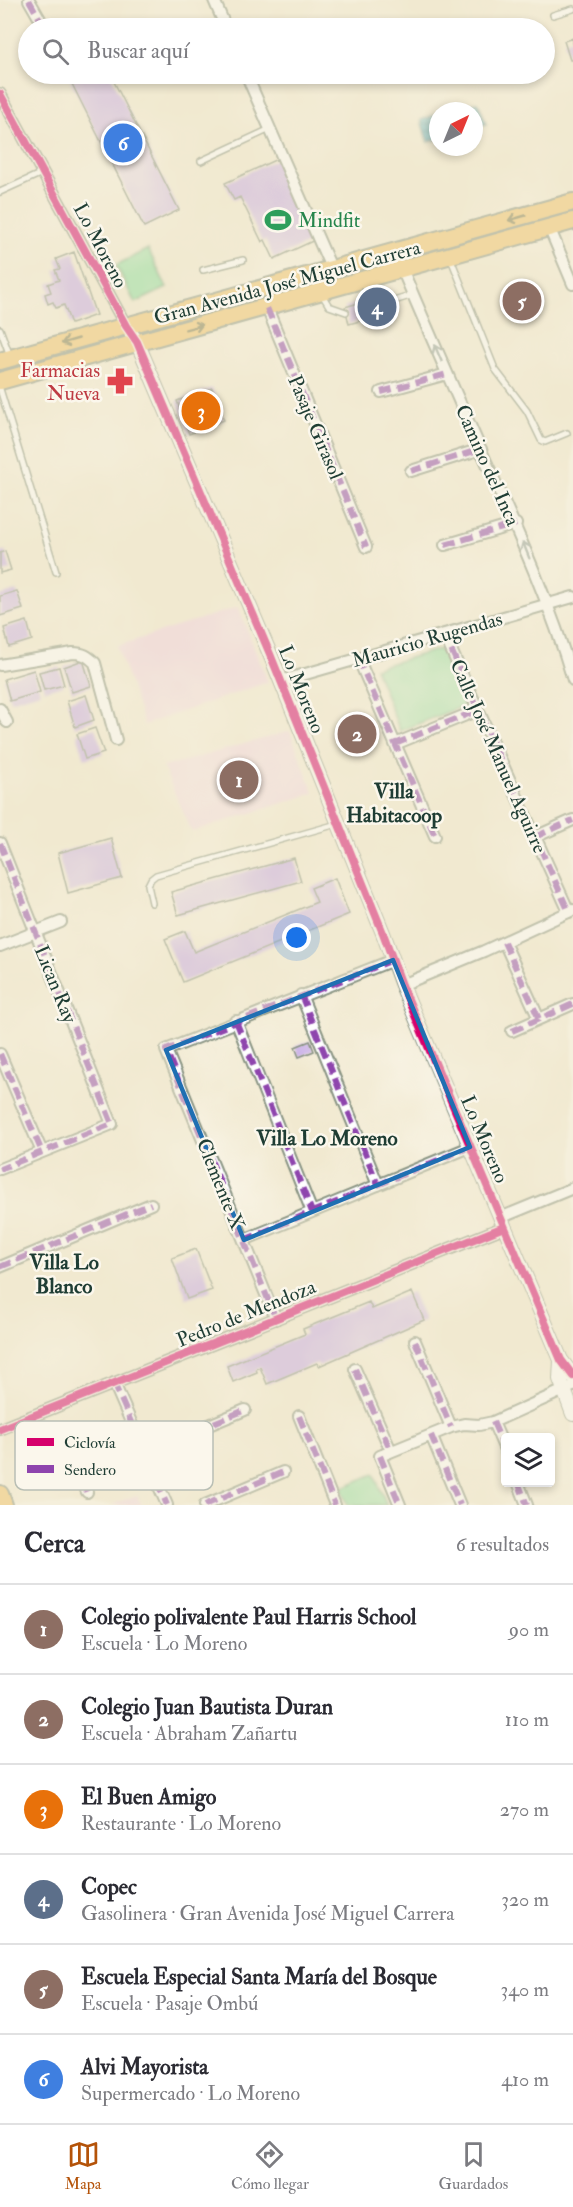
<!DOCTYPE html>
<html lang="es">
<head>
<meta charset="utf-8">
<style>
	body { margin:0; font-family:"IM FELL Double Pica",serif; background:#f7f7f7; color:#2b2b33 }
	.controls { position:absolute; right:18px; bottom:18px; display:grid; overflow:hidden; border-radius:6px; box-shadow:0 3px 9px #0003 }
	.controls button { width:54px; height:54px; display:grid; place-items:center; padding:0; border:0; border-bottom:2px solid #e1e1e2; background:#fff; color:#2b2b33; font:30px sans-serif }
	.compass { position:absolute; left:429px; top:102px; width:54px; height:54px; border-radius:50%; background:#fff; box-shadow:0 3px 9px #0003; rotate:43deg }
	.you { position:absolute; left:297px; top:938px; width:21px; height:21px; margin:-15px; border:4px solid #fff; border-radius:50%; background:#1a73e8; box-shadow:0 0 0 9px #1a73e833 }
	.badge { display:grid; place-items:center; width:39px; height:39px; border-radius:50%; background:#b45309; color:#fff; font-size:20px; font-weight:700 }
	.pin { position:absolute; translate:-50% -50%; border:3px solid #fff; box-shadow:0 2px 6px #0006 }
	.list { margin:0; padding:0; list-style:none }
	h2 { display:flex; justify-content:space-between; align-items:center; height:78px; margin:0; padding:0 24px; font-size:26px }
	h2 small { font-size:20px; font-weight:400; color:#7c7c81 }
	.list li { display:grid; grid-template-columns:39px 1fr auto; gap:18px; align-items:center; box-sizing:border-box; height:90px; padding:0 24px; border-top:2px solid #e1e1e2 }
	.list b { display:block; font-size:22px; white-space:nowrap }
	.list p { margin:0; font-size:20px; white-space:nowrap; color:#7c7c81 }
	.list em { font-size:20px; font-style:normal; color:#7c7c81 }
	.icon { flex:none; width:33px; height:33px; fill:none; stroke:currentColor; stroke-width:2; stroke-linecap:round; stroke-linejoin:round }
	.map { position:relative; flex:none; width:573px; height:1505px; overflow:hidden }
	.search { position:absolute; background:#fff; box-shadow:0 3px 9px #0003; left:18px; right:18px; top:18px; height:66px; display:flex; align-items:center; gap:15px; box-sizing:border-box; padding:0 21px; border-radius:33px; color:#7c7c81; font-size:22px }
	.sheet { height:618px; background:#fff }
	nav { display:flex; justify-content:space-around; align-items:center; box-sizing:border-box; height:84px; border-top:2px solid #e1e1e2; background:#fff; font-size:16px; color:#7c7c81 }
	nav a { display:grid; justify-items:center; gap:3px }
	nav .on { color:#b45309 }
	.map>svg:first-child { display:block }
	.built { fill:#f1d0e3 }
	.grass { fill:#8bdd9e; stroke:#558d69; stroke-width:1.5 }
	.water { fill:url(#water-rules); stroke:#3c7e84; stroke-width:1.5 }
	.building { fill:#c5a9e8 }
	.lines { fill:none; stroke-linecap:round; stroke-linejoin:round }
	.service-casing { stroke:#889382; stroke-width:8 }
	.minor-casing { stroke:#889382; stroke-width:14 }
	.tertiary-casing { stroke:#889382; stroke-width:16 }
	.primary-casing { stroke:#889382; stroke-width:20 }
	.service { stroke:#fff; stroke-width:5 }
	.minor { stroke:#fff; stroke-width:10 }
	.tertiary { stroke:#fff; stroke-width:14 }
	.primary { stroke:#f1c36a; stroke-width:16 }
	.quiet { stroke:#8e44ad; stroke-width:6; stroke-dasharray:12 6; stroke-linecap:butt }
	.cycleway-casing { stroke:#fbf7ec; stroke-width:11 }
	.cycleway { stroke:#d6006c; stroke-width:8 }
	.oneway { stroke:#7d794c }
	.oneway2 { stroke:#8f9e9a }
	.marked { fill:none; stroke:#1f6fb2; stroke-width:4.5; stroke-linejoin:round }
	.labels { text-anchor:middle; stroke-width:5; stroke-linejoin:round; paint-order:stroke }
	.leisure-label { font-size:20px; fill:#27864d; stroke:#fbf7ec; text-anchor:start }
	.street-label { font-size:20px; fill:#1f3d34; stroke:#fbf7ec }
	.health-label { font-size:20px; fill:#be3a42; stroke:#fbf7ec; text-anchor:end }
	.neighbourhood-label { font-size:21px; font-weight:bold; fill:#1f3d34; stroke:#fbf7ec }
	.key { fill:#fbf7ec; stroke:#b9bfb5; stroke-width:1.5 }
	.key-label { font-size:16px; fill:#1f3d34 }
</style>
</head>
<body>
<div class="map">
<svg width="573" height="1505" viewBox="0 0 573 1505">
	<defs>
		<pattern id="water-rules" width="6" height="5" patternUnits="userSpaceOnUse" patternTransform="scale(1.5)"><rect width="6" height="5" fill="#58c0d4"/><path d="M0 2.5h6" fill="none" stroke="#489dad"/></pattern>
	</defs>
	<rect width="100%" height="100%" fill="#fbf7ec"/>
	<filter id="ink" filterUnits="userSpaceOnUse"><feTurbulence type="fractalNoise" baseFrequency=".0167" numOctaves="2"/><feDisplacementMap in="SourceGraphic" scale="12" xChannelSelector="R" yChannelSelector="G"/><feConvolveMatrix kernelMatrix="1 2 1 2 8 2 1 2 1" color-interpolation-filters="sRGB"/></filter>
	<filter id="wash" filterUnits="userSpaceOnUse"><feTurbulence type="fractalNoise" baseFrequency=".008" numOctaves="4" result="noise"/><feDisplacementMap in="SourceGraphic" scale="24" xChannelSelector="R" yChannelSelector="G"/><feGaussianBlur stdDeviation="1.35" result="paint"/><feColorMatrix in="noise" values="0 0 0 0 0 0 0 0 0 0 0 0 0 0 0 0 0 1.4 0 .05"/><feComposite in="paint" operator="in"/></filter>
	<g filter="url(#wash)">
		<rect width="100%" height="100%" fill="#f1e9d0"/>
		<!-- built -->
		<path class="built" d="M238,607L268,682L144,725L117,646Z
			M290,731L314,793L192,832L163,767Z
			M137,1495L141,1505H111Z"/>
		<!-- grass -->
		<path class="grass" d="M148,249L167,288L135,303L116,265Z
			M440,649L468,704L400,731L375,668Z
			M374,1474L387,1505H348L341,1488Z"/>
		<!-- water -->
		<path class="water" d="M478,102L486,124L474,128V111H449Z
			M438,114V139L428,142L421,120Z"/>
		<g id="blocks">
			<!-- building -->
			<path class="building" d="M573,38V60H570L564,41Z
				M73,74H110L179,210L144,227L68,76Z
				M277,159L315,240L274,259L265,240L262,242L240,197L234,200L225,183Z
				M74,252L96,315L71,324L64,305L56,308L53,302L48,304L45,294L51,292L48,284L59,280L55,270L60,269L56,259Z
				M392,294L396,311L376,316L372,299Z
				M365,301L370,318L349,324L345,307Z
				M212,388L224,420L189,434L177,401Z
				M5,551L11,570L0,573V553Z
				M17,591L23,609L0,616V596Z
				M27,621L32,640L9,647L4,628Z
				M83,660L91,686L72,692L64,667Z
				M59,667L64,685L44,690L39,672Z
				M34,670L40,692L10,701L4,679Z
				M86,695L94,720L75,727L67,701Z
				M95,728L104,753L85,759L77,734Z
				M111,838L122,878L68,893L58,853Z
				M294,858L301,881L178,915L171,892Z
				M335,878L349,914L183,982L165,939L185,931L194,952L317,902L311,888Z
				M310,1041L314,1051L299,1057L295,1047Z
				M196,1249L212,1290L187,1299L172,1258Z
				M412,1292L424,1320L319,1366L317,1363L267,1384L260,1367L256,1369L257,1372L233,1382L227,1366L305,1334L303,1329L369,1302L372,1309Z"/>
		</g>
	</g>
	<g filter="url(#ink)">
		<use href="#blocks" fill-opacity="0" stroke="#889382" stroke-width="1.5"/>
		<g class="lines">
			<!-- service casing -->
			<g class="service-casing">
				<path id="service" d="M553,15L573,9
					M201,161L270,129
					M0,192L42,173
					M451,259L495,369L527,411L541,440L545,442L567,433
					M203,270L243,260
					M364,282L370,307
					M321,293L329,306L346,312
					M394,301L413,295
					M0,329L10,356
					M0,389L56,572
					M152,903L148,885L151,879L156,875L337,824"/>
			</g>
			<!-- minor casing -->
			<g class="minor-casing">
				<path id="minor" d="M29,0L45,28
					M214,0L226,28
					M246,74L332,270
					M0,94L126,326
					M549,227L573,284
					M400,264C426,326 453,387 480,448C514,524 549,599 573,680
					M267,308L366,547
					M381,392L447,374
					M411,471L481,449
					M445,545L516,524
					M444,634L569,912
					M358,658L435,836
					M0,665L73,653C83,653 88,656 95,663L116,740
					M281,681L573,597
					M0,709L7,722
					M395,744L478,710
					M535,837L573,820
					M0,843L112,1124L0,1169
					M504,942L539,1019
					M0,946L61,922
					M402,985L484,951L573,910
					M301,995L378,1185
					M236,1021L312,1212
					M512,1031L573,1004
					M0,1054L42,1152
					M500,1218L573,1188
					M244,1240L470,1147
					M0,1267L151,1204
					M276,1319L166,1050L393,960
					M415,1341L451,1427
					M355,1369L391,1451
					M114,1383L167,1505
					M299,1416L335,1505
					M493,1422L506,1452
					M0,1429L504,1227
					M431,1435L460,1505
					M75,1464L87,1492
					M81,1478L245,1410
					M518,1482L527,1505
					M205,1505L283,1472
					M400,1505L380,1456L451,1427L464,1424L479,1425L493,1422L573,1386"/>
			</g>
			<!-- tertiary casing -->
			<g class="tertiary-casing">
				<path id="tertiary" d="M132,335L137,342L270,654L383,933L402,985L561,1360L573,1376
					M561,1360L560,1379L573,1414"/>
			</g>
			<!-- primary casing -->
			<g class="primary-casing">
				<path id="primary" d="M0,361L573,202
					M0,381L573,221
					M0,1494L4,1505"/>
			</g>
			<!-- service -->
			<use href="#service" class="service"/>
			<!-- minor -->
			<use href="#minor" class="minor"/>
			<!-- tertiary -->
			<use href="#tertiary" class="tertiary"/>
			<!-- primary -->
			<use href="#primary" class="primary"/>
			<!-- quiet -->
			<path class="quiet" d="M29,0L45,28
				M267,308L366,547
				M381,392L447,374
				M411,471L481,449
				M445,545L516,524
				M444,634L569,912
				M358,658L435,836
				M395,744L478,710
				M535,837L573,820
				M0,843L112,1124L0,1169
				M504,942L539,1019
				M301,995L378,1185
				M236,1021L312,1212
				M512,1031L573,1004
				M0,1054L42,1152
				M244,1240L470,1147
				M0,1267L151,1204
				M276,1319L166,1050L393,960
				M415,1341L451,1427
				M355,1369L391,1451
				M114,1383L167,1505
				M299,1416L335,1505
				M493,1422L506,1452
				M431,1435L460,1505
				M380,1456L400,1505
				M75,1464L87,1492
				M81,1478L245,1410
				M518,1482L527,1505
				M205,1505L283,1472"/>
			<!-- cycleway casing -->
			<g class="cycleway-casing">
				<path id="cycleway" d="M0,94L126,326L137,342L270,654L383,933L402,985L561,1360L573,1376
					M0,1429L504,1227"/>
			</g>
			<!-- cycleway -->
			<use href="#cycleway" class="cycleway"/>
		</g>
		<!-- one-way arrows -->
		<defs><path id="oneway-shaft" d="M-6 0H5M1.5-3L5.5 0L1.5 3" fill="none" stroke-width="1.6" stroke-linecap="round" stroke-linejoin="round" transform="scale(1.5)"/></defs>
		<g class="oneway">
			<use href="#oneway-shaft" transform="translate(517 218) rotate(164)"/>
			<use href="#oneway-shaft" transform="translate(194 327) rotate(-15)"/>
			<use href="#oneway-shaft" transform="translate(70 341) rotate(164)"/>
		</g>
		<g class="oneway2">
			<use href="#oneway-shaft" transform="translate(438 353) rotate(-113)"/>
			<use href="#oneway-shaft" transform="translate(526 550) rotate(-112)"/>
		</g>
	</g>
	<!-- marked area -->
	<path d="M0 0H573V1505H0ZM393,960L470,1147L244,1240L166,1050Z" fill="#f1e9d0" fill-opacity=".55" fill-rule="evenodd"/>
	<path class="marked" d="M393,960L470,1147L244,1240L166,1050Z"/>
	<!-- icons -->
	<defs>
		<g id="stadium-bare" transform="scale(2.07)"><path d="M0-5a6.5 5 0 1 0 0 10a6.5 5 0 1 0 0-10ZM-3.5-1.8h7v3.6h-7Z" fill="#2e9e5b" stroke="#fbf7ec" stroke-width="2.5" paint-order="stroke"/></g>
		<g id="pharmacy-bare" transform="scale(2.07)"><path d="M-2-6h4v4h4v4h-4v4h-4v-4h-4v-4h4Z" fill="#e0444e" stroke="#fbf7ec" stroke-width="2.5" paint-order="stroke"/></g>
	</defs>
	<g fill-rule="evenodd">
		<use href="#stadium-bare" x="278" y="220"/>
		<use href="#pharmacy-bare" x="120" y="381"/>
	</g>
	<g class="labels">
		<!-- leisure labels -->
		<g class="leisure-label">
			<text x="298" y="227">Mindfit</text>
		</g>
		<!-- street labels -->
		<g class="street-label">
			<text transform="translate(101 245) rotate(62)" y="7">Lo Moreno</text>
			<text transform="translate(287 282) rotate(-15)" y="7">Gran Avenida José Miguel Carrera</text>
			<text transform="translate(316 427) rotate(67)" y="7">Pasaje Girasol</text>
			<text transform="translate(488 465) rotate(66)" y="7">Camino del Inca</text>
			<text transform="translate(427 639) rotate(-16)" y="7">Mauricio Rugendas</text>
			<text transform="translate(302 689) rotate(68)" y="7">Lo Moreno</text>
			<text transform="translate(499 756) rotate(66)" y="7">Calle José Manuel Aguirre</text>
			<text transform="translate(56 984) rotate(68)" y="7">Lican Ray</text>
			<text transform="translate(485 1139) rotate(67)" y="7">Lo Moreno</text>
			<text transform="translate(221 1184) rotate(68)" y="7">Clemente X</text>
			<text transform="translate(246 1313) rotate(-22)" y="7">Pedro de Mendoza</text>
		</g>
		<!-- health labels -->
		<g class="health-label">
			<text x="100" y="377">Farmacias<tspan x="100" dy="23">Nueva</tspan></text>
		</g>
		<!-- neighbourhood labels -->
		<g class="neighbourhood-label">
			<text x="394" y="798">Villa<tspan x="394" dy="24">Habitacoop</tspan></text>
			<text x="327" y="1145">Villa Lo Moreno</text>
			<text x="64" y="1269">Villa Lo<tspan x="64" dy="24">Blanco</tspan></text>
		</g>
	</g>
	<!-- legend -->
	<rect x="15" y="1421" width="198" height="69" rx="9" class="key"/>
	<rect x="27" y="1438" width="27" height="8" fill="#d6006c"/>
	<rect x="27" y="1465" width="27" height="8" fill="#8e44ad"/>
	<g class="key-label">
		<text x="64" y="1448">Ciclovía</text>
		<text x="64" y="1475">Sendero</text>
	</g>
</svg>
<div class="controls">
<button><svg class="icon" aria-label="layers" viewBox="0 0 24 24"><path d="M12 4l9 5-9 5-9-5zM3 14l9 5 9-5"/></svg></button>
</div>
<svg class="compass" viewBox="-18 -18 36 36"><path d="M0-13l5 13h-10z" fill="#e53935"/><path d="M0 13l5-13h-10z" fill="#7c7c81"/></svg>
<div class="you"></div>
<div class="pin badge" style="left:239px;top:780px;background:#8d6e63">1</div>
<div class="pin badge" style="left:357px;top:734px;background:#8d6e63">2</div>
<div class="pin badge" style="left:201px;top:411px;background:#e8710a">3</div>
<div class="pin badge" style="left:377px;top:307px;background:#5c6f8a">4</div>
<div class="pin badge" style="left:522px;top:301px;background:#8d6e63">5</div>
<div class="pin badge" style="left:123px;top:143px;background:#3f7fe0">6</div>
<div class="search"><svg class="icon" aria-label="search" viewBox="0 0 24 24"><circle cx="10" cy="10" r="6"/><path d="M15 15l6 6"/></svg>Buscar aquí</div>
</div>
<section class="sheet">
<h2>Cerca<small>6 resultados</small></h2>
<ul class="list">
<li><span class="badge" style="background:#8d6e63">1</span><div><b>Colegio polivalente Paul Harris School</b><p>Escuela · Lo Moreno</p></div><em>90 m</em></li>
<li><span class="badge" style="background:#8d6e63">2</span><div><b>Colegio Juan Bautista Duran</b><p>Escuela · Abraham Zañartu</p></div><em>110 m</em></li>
<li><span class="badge" style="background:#e8710a">3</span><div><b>El Buen Amigo</b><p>Restaurante · Lo Moreno</p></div><em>270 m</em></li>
<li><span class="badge" style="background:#5c6f8a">4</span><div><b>Copec</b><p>Gasolinera · Gran Avenida José Miguel Carrera</p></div><em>320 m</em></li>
<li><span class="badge" style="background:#8d6e63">5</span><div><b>Escuela Especial Santa María del Bosque</b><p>Escuela · Pasaje Ombú</p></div><em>340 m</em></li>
<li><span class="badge" style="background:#3f7fe0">6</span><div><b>Alvi Mayorista</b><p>Supermercado · Lo Moreno</p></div><em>410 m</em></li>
</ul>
</section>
<nav>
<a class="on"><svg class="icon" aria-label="map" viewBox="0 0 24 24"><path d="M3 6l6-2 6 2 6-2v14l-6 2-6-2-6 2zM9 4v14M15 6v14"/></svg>Mapa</a>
<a><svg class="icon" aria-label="directions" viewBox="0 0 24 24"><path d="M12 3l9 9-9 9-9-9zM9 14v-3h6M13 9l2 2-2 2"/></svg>Cómo llegar</a>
<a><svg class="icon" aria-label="saved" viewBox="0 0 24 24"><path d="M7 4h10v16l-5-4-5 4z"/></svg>Guardados</a>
</nav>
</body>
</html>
